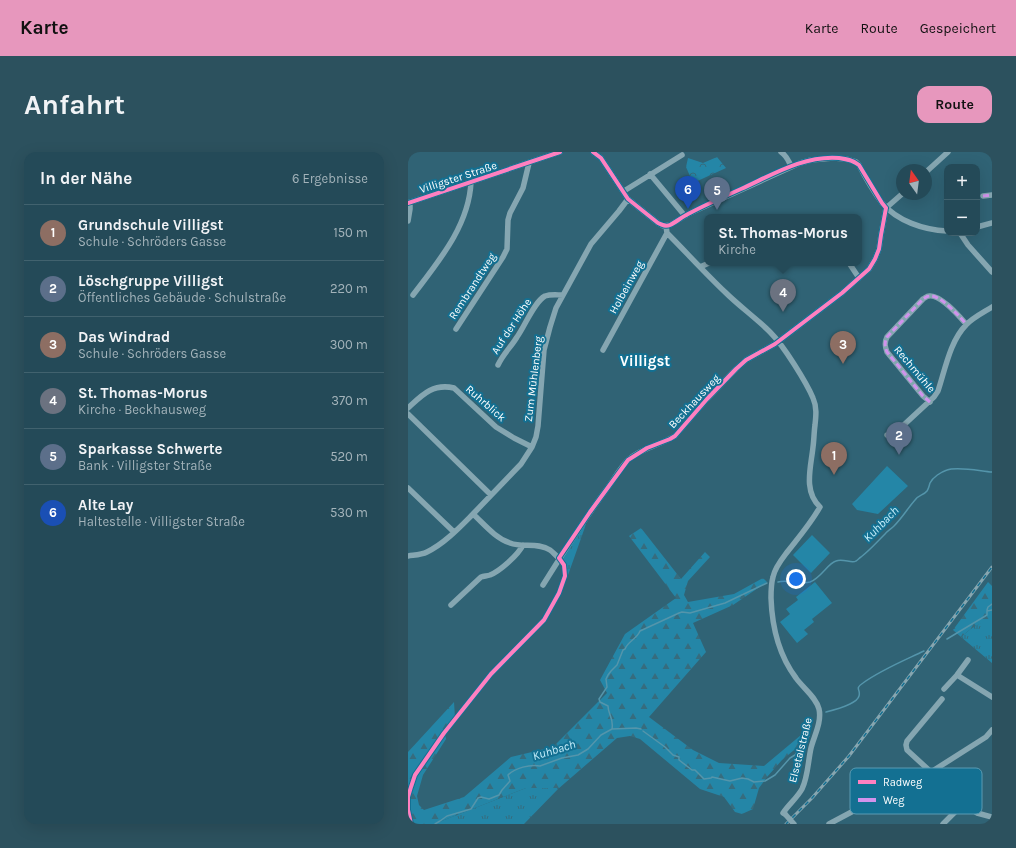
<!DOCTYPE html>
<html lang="de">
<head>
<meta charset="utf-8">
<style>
	body { margin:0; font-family:Karla,sans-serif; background:#2c515e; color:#f1f3f6 }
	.controls { position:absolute; right:12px; top:12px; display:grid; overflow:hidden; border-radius:8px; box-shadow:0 4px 16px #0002 }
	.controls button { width:36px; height:36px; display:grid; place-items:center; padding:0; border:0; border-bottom:1px solid #41626e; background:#244a58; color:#f1f3f6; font:20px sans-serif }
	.compass { position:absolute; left:488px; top:12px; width:36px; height:36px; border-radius:50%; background:#244a58; box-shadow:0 4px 16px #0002; rotate:346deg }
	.you { position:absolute; left:388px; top:427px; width:14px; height:14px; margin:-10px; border:3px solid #fff; border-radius:50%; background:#1a73e8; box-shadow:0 0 0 6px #1a73e833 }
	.badge { display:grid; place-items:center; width:26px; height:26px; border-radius:50%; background:#e797bd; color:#fff; font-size:13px; font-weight:700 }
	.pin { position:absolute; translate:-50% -33px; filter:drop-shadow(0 1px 2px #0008) }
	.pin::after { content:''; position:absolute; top:21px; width:14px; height:12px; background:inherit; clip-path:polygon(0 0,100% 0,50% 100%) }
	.popup { position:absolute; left:296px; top:62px; width:158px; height:52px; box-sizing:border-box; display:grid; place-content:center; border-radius:8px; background:#244a58; filter:drop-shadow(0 1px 3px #0005); font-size:13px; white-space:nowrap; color:#a3b3ba }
	.popup b { font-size:15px; color:#f1f3f6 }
	.popup::after { content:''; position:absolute; left:50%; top:100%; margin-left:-8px; border:8px solid transparent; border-top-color:#244a58 }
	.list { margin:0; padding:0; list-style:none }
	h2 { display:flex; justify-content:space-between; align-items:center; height:52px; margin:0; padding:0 16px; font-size:17px }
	h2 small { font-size:13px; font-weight:400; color:#a3b3ba }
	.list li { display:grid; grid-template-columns:26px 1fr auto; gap:12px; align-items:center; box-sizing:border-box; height:56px; padding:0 16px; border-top:1px solid #41626e }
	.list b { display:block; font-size:15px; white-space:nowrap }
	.list p { margin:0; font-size:13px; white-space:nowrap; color:#a3b3ba }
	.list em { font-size:13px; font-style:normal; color:#a3b3ba }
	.map { position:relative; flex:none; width:584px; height:672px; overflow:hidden; border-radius:12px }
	header { display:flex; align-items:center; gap:24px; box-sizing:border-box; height:56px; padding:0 20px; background:#e797bd; color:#111 }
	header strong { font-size:19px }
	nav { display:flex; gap:22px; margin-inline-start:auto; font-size:14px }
	.intro { display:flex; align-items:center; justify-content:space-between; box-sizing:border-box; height:96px; padding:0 24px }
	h1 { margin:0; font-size:28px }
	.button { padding:10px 18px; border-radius:12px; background:#e797bd; color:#111; font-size:14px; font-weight:700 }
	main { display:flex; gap:24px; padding:0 24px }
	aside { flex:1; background:#244a58; border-radius:12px; box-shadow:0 4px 16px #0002 }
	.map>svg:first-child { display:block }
	.grass { fill:url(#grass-tufts) }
	.forest { fill:url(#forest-firs) }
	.park { fill:url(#park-crowns) }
	.pitch { fill:#2486a7 }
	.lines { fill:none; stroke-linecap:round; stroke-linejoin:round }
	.stream { stroke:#5495ab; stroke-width:1.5 }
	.street { stroke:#85a6b1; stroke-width:5.5 }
	.rail-casing { stroke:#87a6b0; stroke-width:3 }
	.rail { stroke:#137092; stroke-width:1.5; stroke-dasharray:4.5; stroke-linecap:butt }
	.street-bridge { stroke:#85a6b1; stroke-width:5.5 }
	.quiet { stroke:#d193ec; stroke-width:3; stroke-dasharray:6 3; stroke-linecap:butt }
	.cycleway-casing { stroke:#137092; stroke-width:6 }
	.cycleway { stroke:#ff80c0; stroke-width:4 }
	.labels { text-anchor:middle; stroke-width:4; stroke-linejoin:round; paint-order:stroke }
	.street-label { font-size:11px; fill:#fff; stroke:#137092 }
	.water-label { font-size:12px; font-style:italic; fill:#c5eefb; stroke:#137092 }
	.district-label { font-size:15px; font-weight:bold; fill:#fff; stroke:#137092 }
	.key { fill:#137092; stroke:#5a9bb3; stroke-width:1 }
	.key-label { font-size:11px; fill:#fff }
</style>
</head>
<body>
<header>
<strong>Karte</strong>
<nav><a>Karte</a><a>Route</a><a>Gespeichert</a></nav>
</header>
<div class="intro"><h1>Anfahrt</h1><a class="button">Route</a></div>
<main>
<aside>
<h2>In der Nähe<small>6 Ergebnisse</small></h2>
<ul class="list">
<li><span class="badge" style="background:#8d6e63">1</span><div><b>Grundschule Villigst</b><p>Schule · Schröders Gasse</p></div><em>150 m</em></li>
<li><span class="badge" style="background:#5c6f8a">2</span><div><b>Löschgruppe Villigst</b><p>Öffentliches Gebäude · Schulstraße</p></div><em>220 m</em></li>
<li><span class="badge" style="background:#8d6e63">3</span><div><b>Das Windrad</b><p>Schule · Schröders Gasse</p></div><em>300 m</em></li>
<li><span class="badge" style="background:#6b7280">4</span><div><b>St. Thomas-Morus</b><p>Kirche · Beckhausweg</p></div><em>370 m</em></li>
<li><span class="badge" style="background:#5c6f8a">5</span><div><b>Sparkasse Schwerte</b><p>Bank · Villigster Straße</p></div><em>520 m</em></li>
<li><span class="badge" style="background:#1a4fb4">6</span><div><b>Alte Lay</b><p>Haltestelle · Villigster Straße</p></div><em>530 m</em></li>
</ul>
</aside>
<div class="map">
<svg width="584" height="672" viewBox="0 0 584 672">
	<defs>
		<pattern id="grass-tufts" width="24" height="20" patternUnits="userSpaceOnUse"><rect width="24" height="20" fill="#2486a7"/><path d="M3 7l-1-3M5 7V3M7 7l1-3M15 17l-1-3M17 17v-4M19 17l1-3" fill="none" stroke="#366c7e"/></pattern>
		<pattern id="forest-firs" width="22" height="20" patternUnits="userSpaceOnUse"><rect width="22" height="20" fill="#2486a7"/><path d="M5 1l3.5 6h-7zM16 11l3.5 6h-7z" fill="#366c7e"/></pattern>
		<pattern id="park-crowns" width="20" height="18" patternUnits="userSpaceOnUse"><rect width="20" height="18" fill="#2486a7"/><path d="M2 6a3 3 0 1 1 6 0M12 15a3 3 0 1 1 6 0" fill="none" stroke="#366c7e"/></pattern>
	</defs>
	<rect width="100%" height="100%" fill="#306375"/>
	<!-- grass -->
	<path class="grass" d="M179,367L177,375L159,426L158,416L155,409V404Z
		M575,470H584V511L553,485L565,475Z
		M118,636H149L150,637L116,672H26Z"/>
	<!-- forest -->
	<path class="forest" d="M233,376L273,427L297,400L302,405L280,429L276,443L280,450L326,442L355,426L359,430L325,453L285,471L298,500L241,565L285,598L311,611L356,614L399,578L397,589L374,608L359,625L351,636L345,657L334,662L327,660L316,645L292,637L232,587L222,584L209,586L150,637L149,636H118L26,672H5L2,659V645L9,623L37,582L38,587L15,623L9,644L11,653L16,658L56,645L103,605L145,595L199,541L192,528L217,482L268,446L221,384Z
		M580,430L584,434V470C570,470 564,476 553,485L545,478Z
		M46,550L47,566L7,623L2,635L0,643V600Z"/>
	<!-- park -->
	<path class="park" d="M309,5L318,16L285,31L278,15L280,6L295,11Z"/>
	<!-- pitch -->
	<path class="pitch" d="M479,314L500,334L470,362L449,358L444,352Z
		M404,383L422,401L403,421L385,403Z
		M407,430L424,451L404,467L406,470L396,478L400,482L389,491L372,470L382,462L378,457L390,448L388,445Z"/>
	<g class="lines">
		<!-- stream -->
		<path class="stream" d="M370,430C380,427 392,433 402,430C413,426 420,411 428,409C435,406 444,412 448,409C450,408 451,406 453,405C462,398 469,390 477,382C479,379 483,377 486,374C494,366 500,356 507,348C510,343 516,343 519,339C521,336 521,334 522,331C525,325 533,320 539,318C549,314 572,319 584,320
			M579,458L580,455L584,452
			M539,487L579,463V459L584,458
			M418,560C426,558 449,552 451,544C453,537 446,537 455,531C473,518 495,509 516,499
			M204,577L228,576L233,577
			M235,579L257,595L265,603L271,605V608L284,618H287L296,627L303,626L304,625L322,629L334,626L340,627L346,630L357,629L367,623L382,606L387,603L401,584
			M27,672L32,669L39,664L63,657L70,646L73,645L81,647L91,643L94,638L102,629L100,623C107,616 122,612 132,614L154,606L170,603L180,597L193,583L204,577C206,566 200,563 200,554L192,550L191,547L199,535L198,527L200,523L203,519L209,513L215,498L217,497C220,489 229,487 232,479L271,461L274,460L282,461L317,451L359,431"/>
		<!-- street -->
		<path class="street" d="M185,0L193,6L220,47L250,71L255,74L262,73L282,61L392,11L403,8L425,6L438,7L448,10L451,13C457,25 466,40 474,51C489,69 516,78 539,79
			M373,0C379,4 380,8 383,14
			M518,20L540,0
			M242,22L277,64
			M216,39L274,3
			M575,44L584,43
			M0,51L152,0
			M478,56L494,42
			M0,69L2,57V50
			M258,74L259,81C278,100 297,121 317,140C331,154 348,166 362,180C372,190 379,201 386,212C393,223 400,234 405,246C409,255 408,264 407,273C406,280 406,288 405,295C403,315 395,339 412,355C403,371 391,385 380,399C374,407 367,415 365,425C363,432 363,439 363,446C364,475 370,502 388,526C395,536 408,545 411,557C414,570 406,584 403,596C400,609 400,625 394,637C389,646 381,652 375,661L377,662
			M569,75L584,71
			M552,81L560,93L584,120
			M441,111L451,126
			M292,115L301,111
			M5,143C30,110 61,74 63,30
			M48,177L95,105L99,97L100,68L102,61L115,36L121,11
			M195,198L259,81
			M90,213C95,202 103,195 109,185C117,174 126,150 137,144C143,142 149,143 155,143
			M522,250L515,244L479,200C477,195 476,191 479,185L515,147C517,146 519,144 521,144C532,142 551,164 558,172
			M0,256C14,243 25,231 46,236L88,275L106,286L124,295
			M0,262L83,343
			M479,283L486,282L526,245L530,239C537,218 542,189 558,173C564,166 576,160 584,155
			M0,336L46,380
			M0,404C6,403 13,403 19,400C36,392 52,375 65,362
			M151,406C148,404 145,400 142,398C130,390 114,396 102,391C87,386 76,372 65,362L113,312L124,295L128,285L130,274L136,198L142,175L148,156L183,92L211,59L220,47
			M135,433C155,401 175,369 198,338C205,329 212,316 220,308C233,296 252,293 267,284L299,247L328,217L338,208L367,192L434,141L461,117L467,107L471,97L473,83L478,56
			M43,453L73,425C76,424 79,424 82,423C92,419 110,403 115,393
			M549,523L584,545
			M536,537L549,523L560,508
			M534,547L499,589L498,593L499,598L523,620L555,652L569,661L584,665
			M421,672L468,647L506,629L523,620L578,585L584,578
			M535,672L555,652
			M584,672V669"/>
		<!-- rail casing -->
		<g class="rail-casing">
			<path id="rail" d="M378,672L404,646L441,604L584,415"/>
		</g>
		<!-- rail -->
		<use href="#rail" class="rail"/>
		<!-- street-bridge -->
		<path class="street-bridge" d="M377,662L386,672"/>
		<!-- quiet -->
		<path class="quiet" d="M575,44L584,43
			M522,250L515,244L479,200C477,195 476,191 479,185L515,147C517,146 519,144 521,144C532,142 551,164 558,172"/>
		<!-- cycleway casing -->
		<g class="cycleway-casing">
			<path id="cycleway" d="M185,0L193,6L220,47L250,71C254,73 258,75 262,73C268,70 274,65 280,62C297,53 315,45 333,37C364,23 396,3 431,6C438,7 445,8 451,13L474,51L478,56
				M0,51L152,0
				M3,672L0,658V645L3,635L7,623L36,581L83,522L136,468L151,441L157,424L156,413L151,406L182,360L220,308L239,296L262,287L267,284L299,247L328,217L338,208L367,192L434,141L461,117L467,107L471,97L473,83L478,56"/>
		</g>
		<!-- cycleway -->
		<use href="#cycleway" class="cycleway"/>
	</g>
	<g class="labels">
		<!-- street labels -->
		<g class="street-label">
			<text transform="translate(50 25) rotate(-18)" y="4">Villigster Straße</text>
			<text transform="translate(64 134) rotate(-57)" y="4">Rembrandtweg</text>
			<text transform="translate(218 135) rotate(-61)" y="4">Holbeinweg</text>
			<text transform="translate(103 174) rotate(-57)" y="4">Auf der Höhe</text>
			<text transform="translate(507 217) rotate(50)" y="4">Rechmühle</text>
			<text transform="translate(125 227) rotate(-83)" y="4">Zum Mühlenberg</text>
			<text transform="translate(286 249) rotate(-47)" y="4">Beckhausweg</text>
			<text transform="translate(78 251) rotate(41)" y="4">Ruhrblick</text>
			<text transform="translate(392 598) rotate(-76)" y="4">Elsetalstraße</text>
		</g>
		<!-- water labels -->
		<g class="water-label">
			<text transform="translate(473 372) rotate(-45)" y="4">Kuhbach</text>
			<text transform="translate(146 598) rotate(-17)" y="4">Kuhbach</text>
		</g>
		<!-- district labels -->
		<g class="district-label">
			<text x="237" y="214">Villigst</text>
		</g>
	</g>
	<!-- legend -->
	<rect x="442" y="616" width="132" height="46" rx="6" class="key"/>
	<rect x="450" y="628" width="18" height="4" fill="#ff80c0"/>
	<rect x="450" y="646" width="18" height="4" fill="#d193ec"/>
	<g class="key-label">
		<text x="475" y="634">Radweg</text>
		<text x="475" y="652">Weg</text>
	</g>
</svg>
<div class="controls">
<button>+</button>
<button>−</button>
</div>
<svg class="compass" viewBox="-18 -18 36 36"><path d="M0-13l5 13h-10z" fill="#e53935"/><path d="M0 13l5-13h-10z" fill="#a3b3ba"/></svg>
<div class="you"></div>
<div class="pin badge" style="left:426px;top:323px;background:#8d6e63">1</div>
<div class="pin badge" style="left:491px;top:303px;background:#5c6f8a">2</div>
<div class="pin badge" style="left:435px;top:212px;background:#8d6e63">3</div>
<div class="pin badge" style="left:375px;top:160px;background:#6b7280">4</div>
<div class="popup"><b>St. Thomas-Morus</b>Kirche</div>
<div class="pin badge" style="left:309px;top:58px;background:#5c6f8a">5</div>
<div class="pin badge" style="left:280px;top:57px;background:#1a4fb4">6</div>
</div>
</main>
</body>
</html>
